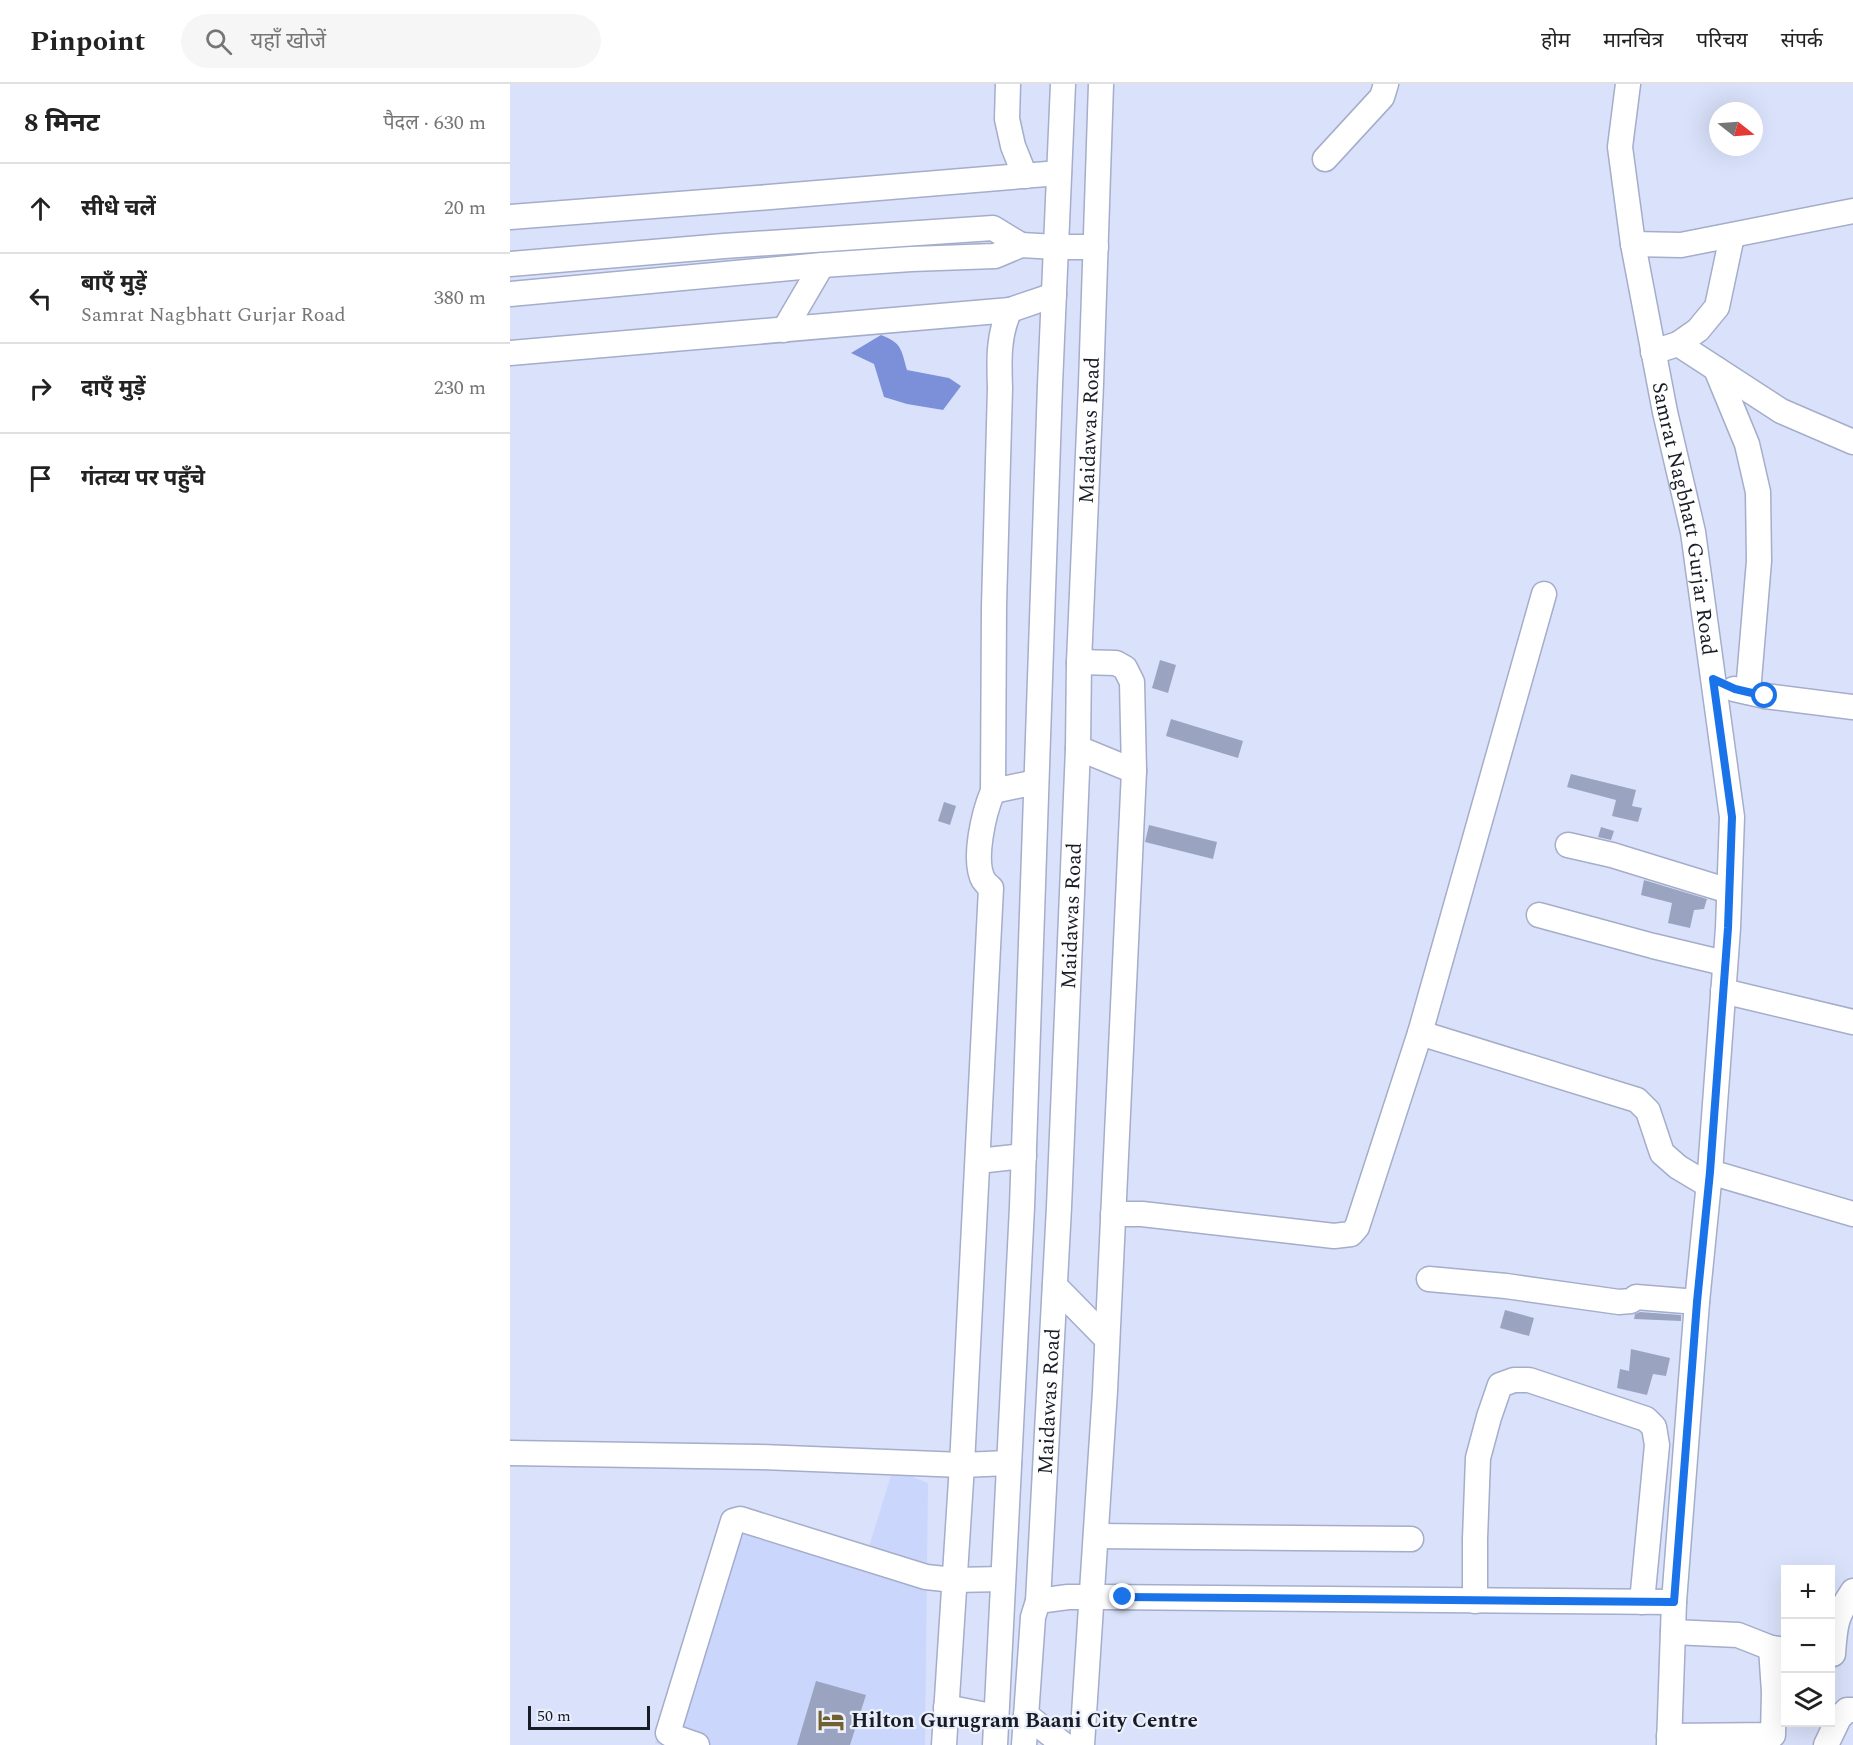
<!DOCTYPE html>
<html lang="hi">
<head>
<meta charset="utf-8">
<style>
	body { margin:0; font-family:Spectral,"Noto Sans Devanagari",serif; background:#f6f6f6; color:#222 }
	.controls { position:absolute; right:18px; bottom:18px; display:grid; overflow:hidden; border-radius:0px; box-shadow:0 6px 24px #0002 }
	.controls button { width:54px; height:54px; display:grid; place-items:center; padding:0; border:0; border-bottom:2px solid #e0e0e0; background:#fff; color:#222; font:30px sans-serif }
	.compass { position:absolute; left:1199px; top:18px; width:54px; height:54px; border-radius:50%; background:#fff; box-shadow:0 6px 24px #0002; rotate:107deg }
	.scale { position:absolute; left:18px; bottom:15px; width:122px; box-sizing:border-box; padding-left:6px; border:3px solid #181c26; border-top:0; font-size:16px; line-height:21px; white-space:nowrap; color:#181c26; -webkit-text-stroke:4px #ebeffc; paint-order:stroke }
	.stop { position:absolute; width:18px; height:18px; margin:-14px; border:4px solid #1a73e8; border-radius:50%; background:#fff }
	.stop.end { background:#1a73e8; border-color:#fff; box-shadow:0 2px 6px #0008 }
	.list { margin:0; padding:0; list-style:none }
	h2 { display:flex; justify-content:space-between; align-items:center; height:78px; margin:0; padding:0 24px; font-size:26px }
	h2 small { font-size:20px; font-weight:400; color:#767676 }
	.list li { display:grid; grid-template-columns:39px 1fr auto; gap:18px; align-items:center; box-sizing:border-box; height:90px; padding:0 24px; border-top:2px solid #e0e0e0 }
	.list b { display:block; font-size:22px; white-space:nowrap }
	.list p { margin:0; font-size:20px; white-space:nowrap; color:#767676 }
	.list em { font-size:20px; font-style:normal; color:#767676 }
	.icon { flex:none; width:33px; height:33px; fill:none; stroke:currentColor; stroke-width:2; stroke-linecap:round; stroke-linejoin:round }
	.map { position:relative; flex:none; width:1343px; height:1661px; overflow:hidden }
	header { display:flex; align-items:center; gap:36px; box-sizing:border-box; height:84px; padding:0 30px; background:#fff; border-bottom:2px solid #e0e0e0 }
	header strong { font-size:28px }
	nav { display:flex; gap:33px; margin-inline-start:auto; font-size:21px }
	.search { width:420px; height:54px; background:#f6f6f6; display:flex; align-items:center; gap:15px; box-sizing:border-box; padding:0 21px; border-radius:33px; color:#767676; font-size:22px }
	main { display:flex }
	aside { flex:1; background:#fff }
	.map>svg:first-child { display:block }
	.built { fill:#cad6fb }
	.water { fill:#7b90d9 }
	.building { fill:#9aa4c0 }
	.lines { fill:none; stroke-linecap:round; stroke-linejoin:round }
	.minor-casing { stroke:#a4adca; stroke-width:27 }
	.minor { stroke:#fff; stroke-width:24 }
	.route { stroke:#1a73e8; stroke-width:8 }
	.labels { text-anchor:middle; stroke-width:4.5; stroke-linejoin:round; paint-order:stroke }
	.street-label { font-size:21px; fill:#181c26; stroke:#ebeffc }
	.poi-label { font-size:21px; font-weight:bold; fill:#181c26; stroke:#ebeffc; text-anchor:start }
</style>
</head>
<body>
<header>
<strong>Pinpoint</strong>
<div class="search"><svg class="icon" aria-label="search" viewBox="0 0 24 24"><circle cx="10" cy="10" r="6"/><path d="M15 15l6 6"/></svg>यहाँ खोजें</div>
<nav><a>होम</a><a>मानचित्र</a><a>परिचय</a><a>संपर्क</a></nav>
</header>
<main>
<aside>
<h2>8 मिनट<small>पैदल · 630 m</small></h2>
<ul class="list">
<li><svg class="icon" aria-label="ahead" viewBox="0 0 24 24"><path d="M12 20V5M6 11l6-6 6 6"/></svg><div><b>सीधे चलें</b></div><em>20 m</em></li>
<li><svg class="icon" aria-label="left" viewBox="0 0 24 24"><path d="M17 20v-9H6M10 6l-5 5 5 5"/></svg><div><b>बाएँ मुड़ें</b><p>Samrat Nagbhatt Gurjar Road</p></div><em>380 m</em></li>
<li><svg class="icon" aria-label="right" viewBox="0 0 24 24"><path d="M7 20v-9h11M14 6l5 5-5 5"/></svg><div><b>दाएँ मुड़ें</b></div><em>230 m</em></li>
<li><svg class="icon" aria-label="arrive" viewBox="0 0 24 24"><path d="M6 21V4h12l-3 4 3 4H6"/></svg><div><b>गंतव्य पर पहुँचे</b></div></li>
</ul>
</aside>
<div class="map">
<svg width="1343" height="1661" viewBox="0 0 1343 1661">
	<rect width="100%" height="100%" fill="#dae2fb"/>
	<!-- built -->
	<path class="built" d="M383,1385L418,1399L415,1661H151L145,1659L220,1423L358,1466Z"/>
	<!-- water -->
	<path class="water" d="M371,251C392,259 391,265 397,286L439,294L451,302L433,326L397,320L374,313L364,280L341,269Z"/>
	<!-- building -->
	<path class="building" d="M650,576L666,581L658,609L642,604Z
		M661,635L733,657L728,674L656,652Z
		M1061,690L1126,706L1122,722L1132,724L1128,738L1102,732L1106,716L1057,703Z
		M434,718L446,722L440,741L428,737Z
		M639,741L707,758L703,775L635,758Z
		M1091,743L1104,747L1101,756L1088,753Z
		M1134,796L1197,815L1194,825L1184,826L1180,844L1158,839L1162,819L1131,811Z
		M995,1226L1024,1234L1019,1252L990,1244Z
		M1130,1228L1171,1231V1237L1124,1235L1125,1230Z
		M1121,1265L1160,1274L1156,1292L1143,1290L1137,1311L1107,1304L1110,1285L1119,1287Z
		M306,1597L356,1611L340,1661H287Z"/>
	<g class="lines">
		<!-- minor casing -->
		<g class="minor-casing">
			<g id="minor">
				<path d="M498,0L497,35L503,62L515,92"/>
				<path id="s1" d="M1118,0L1110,63L1123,160L1155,328L1183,448L1222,733L1218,844L1200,1088L1187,1218L1164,1518L1159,1661"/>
				<path d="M815,75L872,13L876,0"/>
				<path d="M0,133L247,114L549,89"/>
				<path d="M1123,160L1171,161L1343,127"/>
				<path d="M0,180L214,162L483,144L511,161"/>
				<path d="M0,210L312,181L401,175L485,172L511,161L546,163H586"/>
				<path d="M274,246L312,181"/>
				<path d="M1168,260L1188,246L1207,223L1222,152"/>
				<path d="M1143,268L1168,260L1271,327L1343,358"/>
				<path d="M0,269L500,226"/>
				<path d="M1206,285L1237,360L1248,408L1249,477L1238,608"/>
				<path d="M1034,510L910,949L1127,1016L1138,1027L1152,1069L1168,1083L1198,1101"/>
				<path d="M569,578L606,579L615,584L622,598L624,687L595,1307L572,1661"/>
				<path d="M1224,605L1255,612L1343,623"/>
				<path d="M568,664L624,687"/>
				<path d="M483,707L526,698"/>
				<path d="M1058,761L1102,771L1219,807"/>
				<path d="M1029,831L1143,862L1214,879"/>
				<path d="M1213,907L1343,938"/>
				<path d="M468,1077L514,1072"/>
				<path d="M1200,1088L1343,1130"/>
				<path d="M603,1130H632L824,1152L841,1150L847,1143L910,949"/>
				<path d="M919,1195L996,1202L1109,1218L1121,1217L1126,1213L1187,1218"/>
				<path d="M545,1202L597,1255"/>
				<path d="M0,1369L250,1373L452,1381L499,1379"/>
				<path d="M586,1452L901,1455"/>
				<path d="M528,1517L558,1513H592L1164,1518"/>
				<path d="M965,1517V1455L968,1374L979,1333L990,1301L1004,1296H1019L1136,1335L1144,1343L1147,1361L1132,1518"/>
				<path d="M1163,1548L1228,1551L1261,1564"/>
				<path d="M1323,1570C1325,1540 1326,1532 1343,1507"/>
				<path d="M436,1623L486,1633"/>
				<path d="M516,1631L554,1661"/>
				<path d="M1159,1652L1263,1651L1264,1608L1261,1564L1276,1566"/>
				<path d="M187,1661L167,1654L158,1649L223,1437L230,1435L416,1493L444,1496L493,1495"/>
				<path d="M434,1661L452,1381L481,804C481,804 474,798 474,797C462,777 474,728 483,707L484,522L490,304C489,277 488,250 500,226L544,211"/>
				<path d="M485,1661L512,1123L540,301L553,0"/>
				<path id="s2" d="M514,1661L523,1533L528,1517L549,1123L568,664L569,578L581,300L591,0"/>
				<path d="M1316,1661L1329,1634L1337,1626H1343"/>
			</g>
		</g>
		<!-- minor -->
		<use href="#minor" class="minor"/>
	</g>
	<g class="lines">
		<!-- route -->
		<path class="route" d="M613,1513L1164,1518L1187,1218L1200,1088L1218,844L1222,733L1203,595L1225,605L1255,612"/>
	</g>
	<!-- icons -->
	<defs>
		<g id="hotel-bare" transform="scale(2.07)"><path d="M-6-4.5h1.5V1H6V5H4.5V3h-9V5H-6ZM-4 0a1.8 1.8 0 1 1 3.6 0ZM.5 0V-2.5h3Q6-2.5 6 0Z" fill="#71612f" stroke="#ebeffc" stroke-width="2.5" paint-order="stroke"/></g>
	</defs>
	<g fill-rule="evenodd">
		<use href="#hotel-bare" x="321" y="1636"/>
	</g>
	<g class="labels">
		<!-- street labels -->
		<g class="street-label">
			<text dy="7" stroke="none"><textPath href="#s2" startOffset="1317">Maidawas Road</textPath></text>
			<text dy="7" stroke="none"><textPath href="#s1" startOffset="441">Samrat Nagbhatt Gurjar Road</textPath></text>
			<text dy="7" stroke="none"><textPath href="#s2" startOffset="831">Maidawas Road</textPath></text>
			<text dy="7" stroke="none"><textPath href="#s2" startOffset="345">Maidawas Road</textPath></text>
		</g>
		<!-- poi labels -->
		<g class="poi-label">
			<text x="341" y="1643">Hilton Gurugram Baani City Centre</text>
		</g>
	</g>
</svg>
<div class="controls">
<button>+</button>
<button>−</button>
<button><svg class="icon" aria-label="layers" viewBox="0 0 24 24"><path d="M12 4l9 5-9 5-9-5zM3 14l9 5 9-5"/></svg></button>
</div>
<svg class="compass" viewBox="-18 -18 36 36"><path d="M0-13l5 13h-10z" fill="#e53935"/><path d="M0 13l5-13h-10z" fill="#767676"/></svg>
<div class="scale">50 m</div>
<div class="stop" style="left:1255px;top:612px"></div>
<div class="stop end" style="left:613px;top:1513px"></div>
</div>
</main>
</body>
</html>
